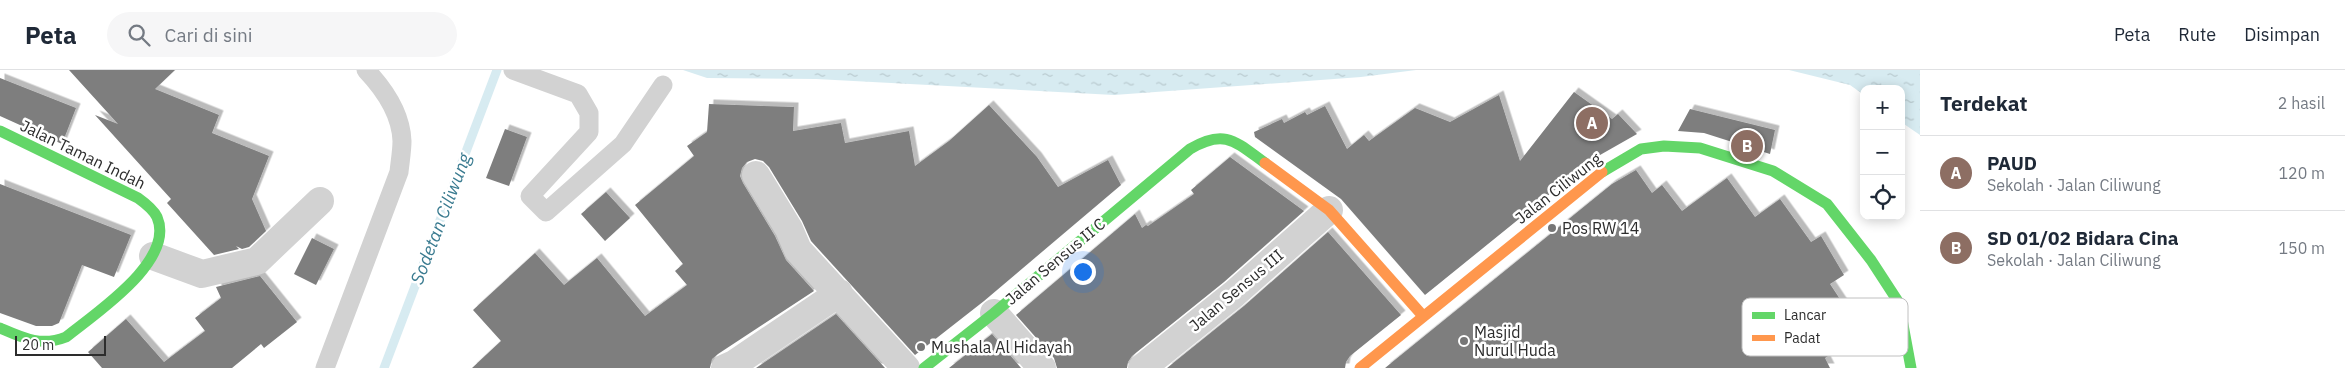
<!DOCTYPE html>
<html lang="id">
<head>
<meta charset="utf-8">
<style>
	body { margin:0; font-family:"IBM Plex Sans",sans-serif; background:#f6f6f7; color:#1f2937 }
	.controls { position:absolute; right:15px; top:15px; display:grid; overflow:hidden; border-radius:10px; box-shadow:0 2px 12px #0003 }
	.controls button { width:45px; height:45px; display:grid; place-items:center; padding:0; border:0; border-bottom:1px solid #e0e1e3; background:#fff; color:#1f2937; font:25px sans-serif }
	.scale { position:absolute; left:15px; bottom:12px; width:91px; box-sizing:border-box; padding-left:5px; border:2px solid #2d2d2d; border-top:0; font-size:14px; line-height:18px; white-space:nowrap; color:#2d2d2d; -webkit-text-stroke:4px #fff; paint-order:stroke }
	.you { position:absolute; left:1082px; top:201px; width:18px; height:18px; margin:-12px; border:4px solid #fff; border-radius:50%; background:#1a73e8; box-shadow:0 0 0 8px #1a73e833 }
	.badge { display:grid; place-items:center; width:32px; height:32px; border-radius:50%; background:#0b8043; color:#fff; font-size:16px; font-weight:700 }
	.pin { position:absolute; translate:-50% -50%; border:2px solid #fff; box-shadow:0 1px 5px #0006 }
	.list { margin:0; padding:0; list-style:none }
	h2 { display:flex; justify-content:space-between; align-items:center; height:65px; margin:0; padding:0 20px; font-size:21px }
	h2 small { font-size:16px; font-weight:400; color:#747a83 }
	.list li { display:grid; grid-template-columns:32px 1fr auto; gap:15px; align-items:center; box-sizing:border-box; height:75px; padding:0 20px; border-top:1px solid #e0e1e3 }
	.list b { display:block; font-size:19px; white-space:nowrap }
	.list p { margin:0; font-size:16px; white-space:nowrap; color:#747a83 }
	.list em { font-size:16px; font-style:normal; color:#747a83 }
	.icon { flex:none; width:28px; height:28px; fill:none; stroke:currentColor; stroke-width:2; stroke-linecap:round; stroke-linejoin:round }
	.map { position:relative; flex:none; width:1920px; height:298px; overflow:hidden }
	header { display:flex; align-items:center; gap:30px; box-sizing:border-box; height:70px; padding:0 25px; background:#fff; border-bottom:1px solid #e0e1e3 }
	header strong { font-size:24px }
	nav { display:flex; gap:28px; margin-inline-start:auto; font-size:18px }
	.search { width:350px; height:45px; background:#f6f6f7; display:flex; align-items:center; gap:12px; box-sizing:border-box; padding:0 18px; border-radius:28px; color:#747a83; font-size:19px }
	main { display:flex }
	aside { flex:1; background:#fff }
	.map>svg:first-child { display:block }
	.water { fill:url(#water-ripples) }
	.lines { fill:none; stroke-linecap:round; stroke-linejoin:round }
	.stream { stroke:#d7ebf1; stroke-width:9 }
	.building { fill:#7e7e7e; filter:url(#shadow) }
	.lane { stroke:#d2d2d2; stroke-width:19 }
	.street { stroke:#d2d2d2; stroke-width:28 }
	.fast { stroke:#63d668; stroke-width:11 }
	.slow { stroke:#ff974d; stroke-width:11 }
	.poi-dot { fill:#767676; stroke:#fff; stroke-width:2 }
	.labels { text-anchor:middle; stroke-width:5; stroke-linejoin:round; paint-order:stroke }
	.street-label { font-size:16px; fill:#2d2d2d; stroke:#fff }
	.poi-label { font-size:16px; fill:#2d2d2d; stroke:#fff; text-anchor:start }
	.water-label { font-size:18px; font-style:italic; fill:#3a7b90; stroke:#fff }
	.key { fill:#fff; stroke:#c0c0c0; stroke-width:1 }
	.key-label { font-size:14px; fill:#2d2d2d }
</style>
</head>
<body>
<header>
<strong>Peta</strong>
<div class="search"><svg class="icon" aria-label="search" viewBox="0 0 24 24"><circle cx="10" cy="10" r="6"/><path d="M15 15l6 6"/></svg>Cari di sini</div>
<nav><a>Peta</a><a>Rute</a><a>Disimpan</a></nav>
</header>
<main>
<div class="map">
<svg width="1920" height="298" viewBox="0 0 1920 298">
	<defs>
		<pattern id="water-ripples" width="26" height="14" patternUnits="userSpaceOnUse" patternTransform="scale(1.25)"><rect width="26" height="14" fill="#d7ebf1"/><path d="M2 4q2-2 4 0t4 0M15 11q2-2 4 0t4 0" fill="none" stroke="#b9cacf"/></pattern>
		<filter id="shadow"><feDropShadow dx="4.5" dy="-4.5" stdDeviation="0" flood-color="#0004"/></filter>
	</defs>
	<rect width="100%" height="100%" fill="#fff"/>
	<!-- water -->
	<path class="water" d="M683,0H1416L1361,7L1114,25L816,9L707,8Z
		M1789,0H1920V65L1901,52V19H1864V25L1850,15Z"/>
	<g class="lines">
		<!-- stream -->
		<path class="stream" d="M384,298L497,0"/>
	</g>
	<!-- building -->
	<path class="building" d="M69,0H175L155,19L219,45L212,63L269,86L252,129L266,161L249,177L242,179L236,176L239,179L214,185L167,133L171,129L95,45L118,54Z
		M0,8L76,38L62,74L0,46Z
		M1574,22L1612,49L1618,44L1637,64L1593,89L1425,225L1341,129L1255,67L1254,62L1282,49L1284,53L1305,42L1307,45L1325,36L1347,79L1364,65L1369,71L1415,38L1450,52L1499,25L1520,91Z
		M709,34L794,37L793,61L841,53L845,73L909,61L915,96L949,71L989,35L1037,87L1058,117L1108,90L1121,115L984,231L915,285L811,171L802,151L769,97L763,91L755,89L747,92L742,98L740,106L743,113L775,166L786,190L814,221L718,284L712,289L710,298H472L501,271L473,240L535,183L564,215L597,188L645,246L687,215L675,201L683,194L635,135L694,86L687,76L707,62Z
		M1690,39L1775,60L1770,84L1704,63L1678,61Z
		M505,59L527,67L509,116L486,108Z
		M1230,87L1304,141L1224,212L1132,286L1128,292L1127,298H1057L1054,288L1016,245L1135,144L1142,158L1146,155L1148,156L1194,124L1191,120Z
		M1636,100L1652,123L1662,115L1682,141L1727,108L1755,147L1780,129L1811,172L1821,166L1844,205L1830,214L1863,264L1825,288L1830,298H1385L1612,114Z
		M0,114L131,165L114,207L82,195L59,253L52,256H36L0,243Z
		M606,122L630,148L605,171L581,144Z
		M1328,162L1401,245L1350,286L1346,292L1345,298H1167L1244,236Z
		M312,168L334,179L316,215L294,204Z
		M260,206L297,252L264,278L261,274L232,298H102L88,282L126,249L164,292L205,261L195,248L221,228L216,217Z
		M836,244L885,298H756Z
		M992,264L1021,298H949Z"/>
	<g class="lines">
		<!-- lane -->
		<path class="lane" d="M513,0L578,24L589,43V62L530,126L546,142L623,74L663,15
			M325,298L399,102C400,92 402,81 402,71C401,43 384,19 366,0"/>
		<!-- street -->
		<path class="street" d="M756,105L789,159L798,180L906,298
			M153,186L202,204L257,191L320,131
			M994,243L1042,298
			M725,298L734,294L839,223
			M1142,298L1234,224L1329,140"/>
		<!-- fast -->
		<path class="fast" d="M0,61L138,128C145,133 153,139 157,147C176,191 94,244 66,267C41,277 23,268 0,258
			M1602,102L1641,79L1664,76L1700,78L1773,101L1827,134L1871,190L1899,233L1911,298
			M924,298L994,243L1190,79C1225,58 1236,72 1265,93"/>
		<!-- slow -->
		<path class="slow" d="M1265,93L1329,140L1423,246
			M1360,298L1602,102"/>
	</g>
	<!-- markers -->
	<g class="poi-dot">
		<circle cx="1552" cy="158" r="5"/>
		<circle cx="1464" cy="271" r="5"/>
		<circle cx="921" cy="277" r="5"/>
	</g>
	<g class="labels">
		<!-- street labels -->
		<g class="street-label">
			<text transform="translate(83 84) rotate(26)" y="6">Jalan Taman Indah</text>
			<text transform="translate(1558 118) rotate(-38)" y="6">Jalan Ciliwung</text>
			<text transform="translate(1055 191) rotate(-40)" y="6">Jalan Sensus II C</text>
			<text transform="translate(1236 220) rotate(-40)" y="6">Jalan Sensus III</text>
		</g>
		<!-- poi labels -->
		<g class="poi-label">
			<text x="1562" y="164">Pos RW 14</text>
			<text x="1474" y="268">Masjid<tspan x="1474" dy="18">Nurul Huda</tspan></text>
			<text x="931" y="283">Mushala Al Hidayah</text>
		</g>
		<!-- water labels -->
		<g class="water-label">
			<text transform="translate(441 149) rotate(-69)" y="6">Sodetan Ciliwung</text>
		</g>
	</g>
	<!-- legend -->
	<rect x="1742" y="228" width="166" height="58" rx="8" class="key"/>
	<rect x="1752" y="242" width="23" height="7" fill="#63d668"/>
	<rect x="1752" y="265" width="23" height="6" fill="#ff974d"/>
	<g class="key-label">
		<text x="1784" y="250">Lancar</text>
		<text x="1784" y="273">Padat</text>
	</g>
</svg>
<div class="controls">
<button>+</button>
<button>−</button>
<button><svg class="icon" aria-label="locate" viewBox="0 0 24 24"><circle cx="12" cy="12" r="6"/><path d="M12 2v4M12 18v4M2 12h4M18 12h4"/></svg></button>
</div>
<div class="scale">20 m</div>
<div class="you"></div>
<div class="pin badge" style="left:1592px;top:53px;background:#8d6e63">A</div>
<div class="pin badge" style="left:1747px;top:76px;background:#8d6e63">B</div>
</div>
<aside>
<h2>Terdekat<small>2 hasil</small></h2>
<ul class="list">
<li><span class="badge" style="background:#8d6e63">A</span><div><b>PAUD</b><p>Sekolah · Jalan Ciliwung</p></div><em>120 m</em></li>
<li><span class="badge" style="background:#8d6e63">B</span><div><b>SD 01/02 Bidara Cina</b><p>Sekolah · Jalan Ciliwung</p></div><em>150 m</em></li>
</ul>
</aside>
</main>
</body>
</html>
